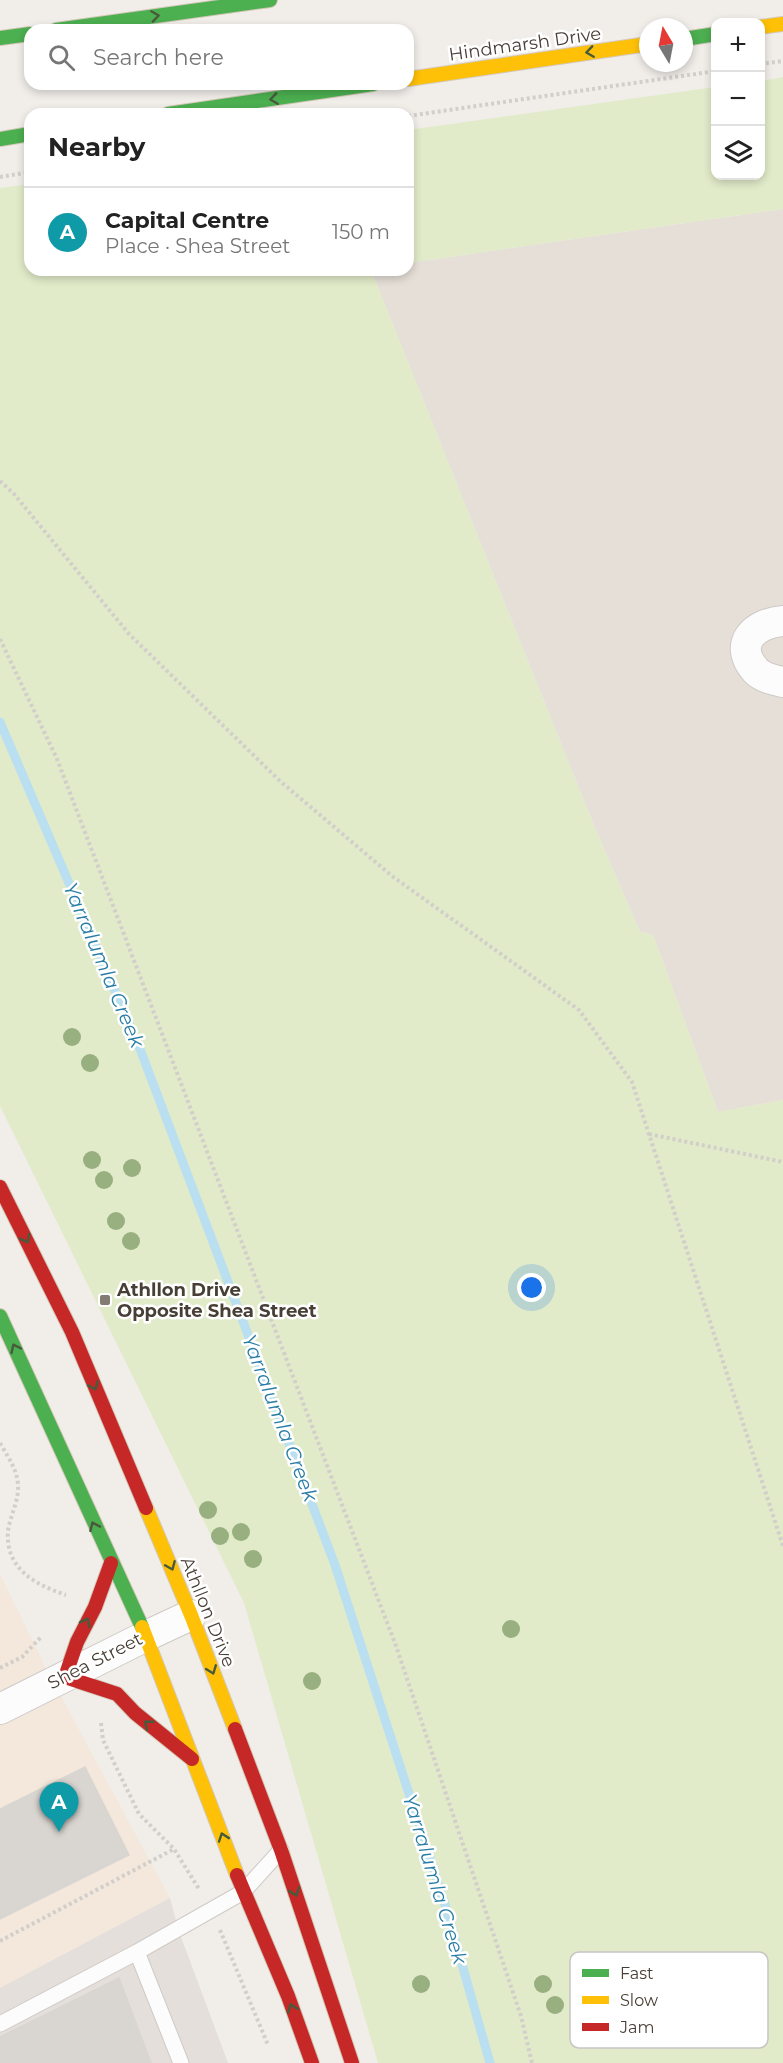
<!DOCTYPE html>
<html lang="en">
<head>
<meta charset="utf-8">
<style>
	body { margin:0; font-family:Montserrat,sans-serif; background:#f6f6f6; color:#222 }
	.controls { position:absolute; right:18px; top:18px; display:grid; overflow:hidden; border-radius:12px; box-shadow:0 3px 9px #0003 }
	.controls button { width:54px; height:54px; display:grid; place-items:center; padding:0; border:0; border-bottom:2px solid #e0e0e0; background:#fff; color:#222; font:30px sans-serif }
	.compass { position:absolute; left:639px; top:18px; width:54px; height:54px; border-radius:50%; background:#fff; box-shadow:0 3px 9px #0003; rotate:350deg }
	.you { position:absolute; left:532px; top:1288px; width:21px; height:21px; margin:-15px; border:4px solid #fff; border-radius:50%; background:#1a73e8; box-shadow:0 0 0 9px #1a73e833 }
	.badge { display:grid; place-items:center; width:39px; height:39px; border-radius:50%; background:#0b8043; color:#fff; font-size:20px; font-weight:700 }
	.pin { position:absolute; translate:-50% -50px; filter:drop-shadow(0 2px 3px #0008) }
	.pin::after { content:''; position:absolute; top:32px; width:21px; height:18px; background:inherit; clip-path:polygon(0 0,100% 0,50% 100%) }
	.list { margin:0; padding:0; list-style:none }
	h2 { display:flex; justify-content:space-between; align-items:center; height:78px; margin:0; padding:0 24px; font-size:26px }
	h2 small { font-size:20px; font-weight:400; color:#767676 }
	.list li { display:grid; grid-template-columns:39px 1fr auto; gap:18px; align-items:center; box-sizing:border-box; height:90px; padding:0 24px; border-top:2px solid #e0e0e0 }
	.list b { display:block; font-size:22px; white-space:nowrap }
	.list p { margin:0; font-size:20px; white-space:nowrap; color:#767676 }
	.list em { font-size:20px; font-style:normal; color:#767676 }
	.icon { flex:none; width:33px; height:33px; fill:none; stroke:currentColor; stroke-width:2; stroke-linecap:round; stroke-linejoin:round }
	.map { position:relative; flex:none; width:783px; height:2063px; overflow:hidden }
	.search { position:absolute; background:#fff; box-shadow:0 3px 9px #0003; left:24px; top:24px; width:390px; height:66px; display:flex; align-items:center; gap:15px; box-sizing:border-box; padding:0 21px; border-radius:18px; color:#767676; font-size:22px }
	.panel { position:absolute; background:#fff; box-shadow:0 3px 9px #0003; left:24px; top:108px; width:390px; height:168px; border-radius:18px }
	.map>svg:first-child { display:block }
	.residential { fill:#e5dfd7 }
	.commercial { fill:#f4e8dc }
	.industrial { fill:#e4dfdb }
	.green { fill:#e1ebc9 }
	.lines { fill:none; stroke-linecap:round; stroke-linejoin:round }
	.stream { stroke:#b9dff0; stroke-width:9 }
	.building { fill:#d9d5d1; stroke:#d9d5d0; stroke-width:1.5 }
	.lane-casing { stroke:#cecac6; stroke-width:17 }
	.street-casing { stroke:#cecac6; stroke-width:32 }
	.fast-casing { stroke:#d3c8b7; stroke-width:16 }
	.slow-casing { stroke:#d3c8b7; stroke-width:16 }
	.jam-casing { stroke:#d3c8b7; stroke-width:16 }
	.path { stroke:#d2ceca; stroke-width:4; stroke-dasharray:3 3; stroke-linecap:butt }
	.lane { stroke:#fdfcfc; stroke-width:15 }
	.street { stroke:#fdfcfc; stroke-width:30 }
	.fast { stroke:#4caf50; stroke-width:14 }
	.slow { stroke:#ffc107; stroke-width:14 }
	.jam { stroke:#c62828; stroke-width:14 }
	.tree { fill:#98af7f }
	.oneway { stroke:#485a3c }
	.poi-dot { fill:#827c74; stroke:#fff; stroke-width:2 }
	.labels { text-anchor:middle; stroke-width:5; stroke-linejoin:round; paint-order:stroke }
	.street-label { font-size:18px; fill:#473e35; stroke:#fff }
	.poi-label { font-size:18px; font-weight:bold; fill:#473e35; stroke:#fff; text-anchor:start }
	.water-label { font-size:20px; font-style:italic; fill:#287da6; stroke:#fff }
	.key { fill:#fff; stroke:#c8c5c2; stroke-width:1.5 }
	.key-label { font-size:16px; fill:#473e35 }
</style>
</head>
<body>
<div class="map">
<svg width="783" height="2063" viewBox="0 0 783 2063">
	<rect width="100%" height="100%" fill="#f1eeea"/>
	<!-- residential -->
	<path class="residential" d="M783,209V1100L718,1112L653,935L640,932L595,828L371,270H408V263Z"/>
	<!-- commercial -->
	<path class="commercial" d="M0,1574L48,1672L170,1898L178,1929L228,2063H0Z"/>
	<!-- industrial -->
	<path class="industrial" d="M170,1898L178,1929L228,2063H0V1988Z"/>
	<!-- green -->
	<path class="green" d="M783,77V209L408,263V130L715,87L716,176H760L761,81Z
		M30,184V270H371L595,828L640,932L653,935L718,1112L783,1100V2063H378L244,1603L0,1106V188Z"/>
	<g class="lines">
		<!-- stream -->
		<path class="stream" d="M0,722L140,1049L335,1565L446,1908L490,2063"/>
	</g>
	<!-- building -->
	<path class="building" d="M85,1767L129,1855L0,1919V1809Z
		M119,1978L151,2063H0V2037Z"/>
	<g class="lines">
		<!-- lane casing -->
		<g class="lane-casing">
			<path id="lane" d="M137,1952L181,2063
				M0,2024L137,1952L243,1892L281,1850"/>
		</g>
		<!-- street casing -->
		<g class="street-casing">
			<path id="street" d="M783,621C754,623 732,644 756,671C763,678 774,680 783,682
				M0,1709L146,1636L191,1615"/>
		</g>
		<!-- fast casing -->
		<g class="fast-casing">
			<path id="fast" d="M56,30L270,0
				M0,38L30,34
				M684,39L716,34
				M168,114L373,84
				M0,139L30,134
				M0,1316L142,1627"/>
		</g>
		<!-- slow casing -->
		<g class="slow-casing">
			<path id="slow" d="M760,27L783,24
				M408,79L648,44
				M146,1508L191,1615L235,1729
				M142,1627L237,1875"/>
		</g>
		<!-- jam casing -->
		<g class="jam-casing">
			<path id="jam" d="M0,1187L72,1332L146,1508
				M111,1563L95,1607L77,1642L65,1677L117,1694L135,1713L192,1759
				M235,1729L281,1850L352,2063
				M237,1875L288,1996L312,2063"/>
		</g>
		<!-- path -->
		<path class="path" d="M760,64L783,61
			M408,116L716,71
			M0,177L30,172
			M0,481L14,494L129,634L280,781L392,876L579,1010L632,1082L783,1546
			M0,639L57,759L396,1646L521,2016L532,2063
			M649,1134L783,1162
			M0,1443C8,1457 17,1469 18,1485C19,1501 10,1516 8,1531C5,1569 36,1585 66,1595
			M0,1668L22,1657L42,1636
			M101,1723L103,1740L139,1814L174,1849L199,1889
			M220,1930L268,2045
			M0,1941L174,1849"/>
		<!-- lane -->
		<use href="#lane" class="lane"/>
		<!-- street -->
		<use href="#street" class="street"/>
		<!-- fast -->
		<use href="#fast" class="fast"/>
		<!-- slow -->
		<use href="#slow" class="slow"/>
		<!-- jam -->
		<use href="#jam" class="jam"/>
	</g>
	<!-- trees -->
	<g class="tree">
		<circle cx="72" cy="1037" r="9"/>
		<circle cx="90" cy="1063" r="9"/>
		<circle cx="92" cy="1160" r="9"/>
		<circle cx="132" cy="1168" r="9"/>
		<circle cx="104" cy="1180" r="9"/>
		<circle cx="116" cy="1221" r="9"/>
		<circle cx="131" cy="1241" r="9"/>
		<circle cx="208" cy="1510" r="9"/>
		<circle cx="241" cy="1532" r="9"/>
		<circle cx="220" cy="1536" r="9"/>
		<circle cx="253" cy="1559" r="9"/>
		<circle cx="511" cy="1629" r="9"/>
		<circle cx="312" cy="1681" r="9"/>
		<circle cx="421" cy="1984" r="9"/>
		<circle cx="543" cy="1984" r="9"/>
		<circle cx="555" cy="2005" r="9"/>
	</g>
	<!-- one-way arrows -->
	<defs><path id="oneway-chevron" d="M-2-3.5L2.5 0L-2 3.5" fill="none" stroke-width="1.6" stroke-linecap="round" stroke-linejoin="round" transform="scale(1.5)"/></defs>
	<g class="oneway">
		<use href="#oneway-chevron" transform="translate(155 16) rotate(-8)"/>
		<use href="#oneway-chevron" transform="translate(590 52) rotate(172)"/>
		<use href="#oneway-chevron" transform="translate(274 99) rotate(172)"/>
		<use href="#oneway-chevron" transform="translate(26 1239) rotate(64)"/>
		<use href="#oneway-chevron" transform="translate(15 1348) rotate(-115)"/>
		<use href="#oneway-chevron" transform="translate(94 1386) rotate(67)"/>
		<use href="#oneway-chevron" transform="translate(94 1526) rotate(-114)"/>
		<use href="#oneway-chevron" transform="translate(171 1566) rotate(67)"/>
		<use href="#oneway-chevron" transform="translate(86 1622) rotate(-64)"/>
		<use href="#oneway-chevron" transform="translate(212 1670) rotate(69)"/>
		<use href="#oneway-chevron" transform="translate(148 1724) rotate(-141)"/>
		<use href="#oneway-chevron" transform="translate(223 1837) rotate(-109)"/>
		<use href="#oneway-chevron" transform="translate(295 1892) rotate(71)"/>
		<use href="#oneway-chevron" transform="translate(292 2008) rotate(-110)"/>
	</g>
	<!-- markers -->
	<rect class="poi-dot" x="99" y="1294" width="12" height="12" rx="3"/>
	<g class="labels">
		<!-- street labels -->
		<g class="street-label">
			<text transform="translate(525 44) rotate(-8)" y="6">Hindmarsh Drive</text>
			<text transform="translate(208 1612) rotate(68)" y="6">Athllon Drive</text>
			<text transform="translate(95 1661) rotate(-27)" y="6">Shea Street</text>
		</g>
		<!-- poi labels -->
		<g class="poi-label">
			<text x="117" y="1296">Athllon Drive<tspan x="117" dy="21">Opposite Shea Street</tspan></text>
		</g>
		<!-- water labels -->
		<g class="water-label">
			<text transform="translate(104 965) rotate(67)" y="7">Yarralumla Creek</text>
			<text transform="translate(280 1418) rotate(69)" y="7">Yarralumla Creek</text>
			<text transform="translate(435 1879) rotate(73)" y="7">Yarralumla Creek</text>
		</g>
	</g>
	<!-- legend -->
	<rect x="570" y="1952" width="198" height="96" rx="9" class="key"/>
	<rect x="582" y="1969" width="27" height="8" fill="#4caf50"/>
	<rect x="582" y="1996" width="27" height="8" fill="#ffc107"/>
	<rect x="582" y="2023" width="27" height="8" fill="#c62828"/>
	<g class="key-label">
		<text x="620" y="1979">Fast</text>
		<text x="620" y="2006">Slow</text>
		<text x="620" y="2033">Jam</text>
	</g>
</svg>
<div class="controls">
<button>+</button>
<button>−</button>
<button><svg class="icon" aria-label="layers" viewBox="0 0 24 24"><path d="M12 4l9 5-9 5-9-5zM3 14l9 5 9-5"/></svg></button>
</div>
<svg class="compass" viewBox="-18 -18 36 36"><path d="M0-13l5 13h-10z" fill="#e53935"/><path d="M0 13l5-13h-10z" fill="#767676"/></svg>
<div class="you"></div>
<div class="pin badge" style="left:59px;top:1832px;background:#0f9aa8">A</div>
<div class="search"><svg class="icon" aria-label="search" viewBox="0 0 24 24"><circle cx="10" cy="10" r="6"/><path d="M15 15l6 6"/></svg>Search here</div>
<section class="panel">
<h2>Nearby<small></small></h2>
<ul class="list">
<li><span class="badge" style="background:#0f9aa8">A</span><div><b>Capital Centre</b><p>Place · Shea Street</p></div><em>150 m</em></li>
</ul>
</section>
</div>
</body>
</html>
